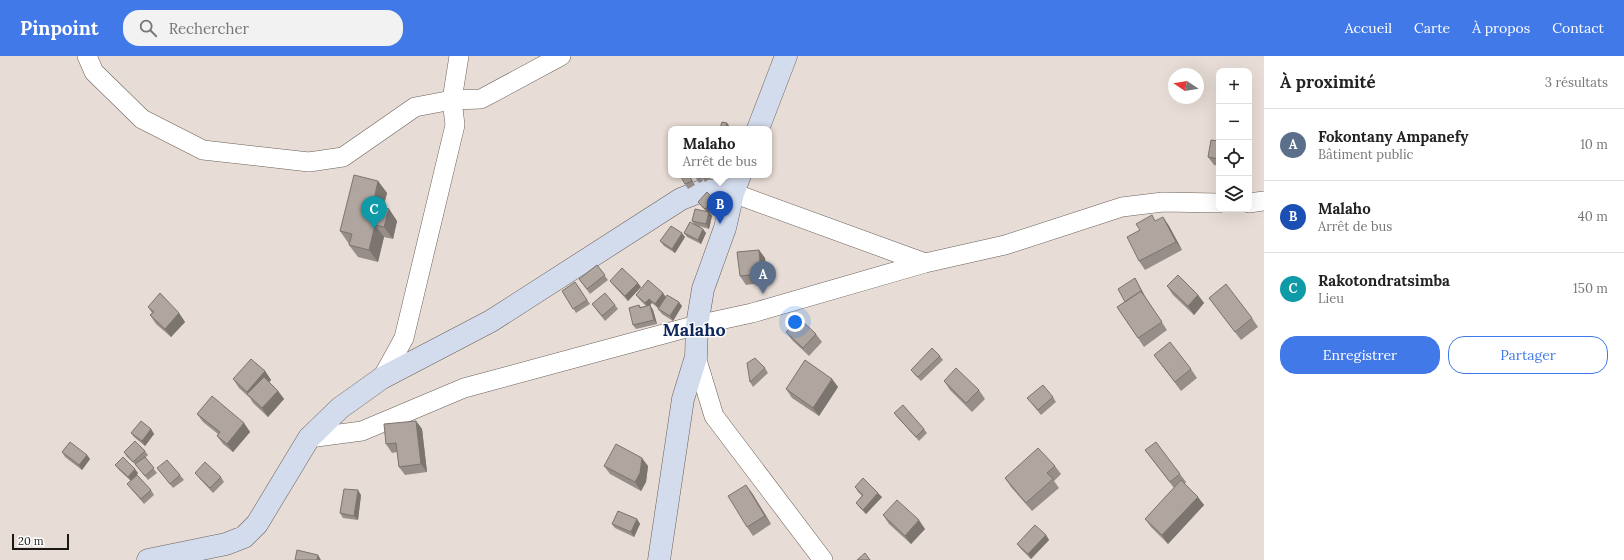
<!DOCTYPE html>
<html lang="fr">
<head>
<meta charset="utf-8">
<style>
	body { margin:0; font-family:Lora,serif; background:#f2f2f2; color:#222 }
	.controls { position:absolute; right:12px; top:12px; display:grid; overflow:hidden; border-radius:8px; box-shadow:0 4px 16px #0002 }
	.controls button { width:36px; height:36px; display:grid; place-items:center; padding:0; border:0; border-bottom:1px solid #e0e0e0; background:#fff; color:#222; font:20px sans-serif }
	.compass { position:absolute; left:1168px; top:12px; width:36px; height:36px; border-radius:50%; background:#fff; box-shadow:0 4px 16px #0002; rotate:282deg }
	.scale { position:absolute; left:12px; bottom:10px; width:57px; box-sizing:border-box; padding-left:4px; border:2px solid #1c1816; border-top:0; font-size:11px; line-height:14px; white-space:nowrap; color:#1c1816; -webkit-text-stroke:3px #fff; paint-order:stroke }
	.you { position:absolute; left:795px; top:266px; width:14px; height:14px; margin:-10px; border:3px solid #fff; border-radius:50%; background:#1a73e8; box-shadow:0 0 0 6px #1a73e833 }
	.badge { display:grid; place-items:center; width:26px; height:26px; border-radius:50%; background:#4179e9; color:#fff; font-size:13px; font-weight:700 }
	.pin { position:absolute; translate:-50% -33px; filter:drop-shadow(0 1px 2px #0008) }
	.pin::after { content:''; position:absolute; top:21px; width:14px; height:12px; background:inherit; clip-path:polygon(0 0,100% 0,50% 100%) }
	.popup { position:absolute; left:668px; top:70px; width:104px; height:52px; box-sizing:border-box; display:grid; place-content:center; border-radius:8px; background:#fff; filter:drop-shadow(0 1px 3px #0005); font-size:13px; white-space:nowrap; color:#767676 }
	.popup b { font-size:15px; color:#222 }
	.popup::after { content:''; position:absolute; left:50%; top:100%; margin-left:-8px; border:8px solid transparent; border-top-color:#fff }
	.list { margin:0; padding:0; list-style:none }
	h2 { display:flex; justify-content:space-between; align-items:center; height:52px; margin:0; padding:0 16px; font-size:17px }
	h2 small { font-size:13px; font-weight:400; color:#767676 }
	.list li { display:grid; grid-template-columns:26px 1fr auto; gap:12px; align-items:center; box-sizing:border-box; height:72px; padding:0 16px; border-top:1px solid #e0e0e0 }
	.list b { display:block; font-size:15px; white-space:nowrap }
	.list p { margin:0; font-size:13px; white-space:nowrap; color:#767676 }
	.list em { font-size:13px; font-style:normal; color:#767676 }
	.actions { display:flex; gap:8px; padding:12px 16px }
	.actions a { flex:1; padding:9px 0; border:1px solid #4179e9; border-radius:16px; text-align:center; font-size:14px; color:#4179e9 }
	.actions .main { background:#4179e9; color:#fff }
	.icon { flex:none; width:22px; height:22px; fill:none; stroke:currentColor; stroke-width:2; stroke-linecap:round; stroke-linejoin:round }
	.map { position:relative; flex:none; width:1264px; height:504px; overflow:hidden }
	header { display:flex; align-items:center; gap:24px; box-sizing:border-box; height:56px; padding:0 20px; background:#4179e9; color:#fff }
	header strong { font-size:19px }
	nav { display:flex; gap:22px; margin-inline-start:auto; font-size:14px }
	.search { width:280px; height:36px; background:#f2f2f2; display:flex; align-items:center; gap:10px; box-sizing:border-box; padding:0 14px; border-radius:16px; color:#767676; font-size:15px }
	main { display:flex }
	aside { flex:1; background:#fff }
	.map>svg:first-child { display:block }
	.lines { fill:none; stroke-linecap:round; stroke-linejoin:round }
	.street-casing { stroke:#695f59; stroke-width:20 }
	.secondary-casing { stroke:#695f59; stroke-width:23 }
	.street { stroke:#fff; stroke-width:19 }
	.secondary { stroke:#d3dced; stroke-width:22 }
	.wall { fill:#978e89 }
	.shaded-wall { fill:#7b746f }
	.building { fill:#b0a59f; stroke:#7b746f }
	.labels { text-anchor:middle; stroke-width:3; stroke-linejoin:round; paint-order:stroke }
	.district-label { font-size:18px; font-weight:bold; fill:#0d265b; stroke:#fff }
</style>
</head>
<body>
<header>
<strong>Pinpoint</strong>
<div class="search"><svg class="icon" aria-label="search" viewBox="0 0 24 24"><circle cx="10" cy="10" r="6"/><path d="M15 15l6 6"/></svg>Rechercher</div>
<nav><a>Accueil</a><a>Carte</a><a>À propos</a><a>Contact</a></nav>
</header>
<main>
<div class="map">
<svg width="1264" height="504" viewBox="0 0 1264 504">
	<rect width="100%" height="100%" fill="#e8ddd6"/>
	<g class="lines">
		<!-- street casing -->
		<g class="street-casing">
			<path id="street" d="M87,0L94,16L142,63L203,94L309,106L343,101L415,51L452,44L481,43L561,0
				M733,137L925,207
				M1249,147L1264,145
				M696,301L714,360L823,504
				M382,322L404,282L455,69L452,44L459,0
				M309,382L362,375L464,332L697,269L752,257L925,207L1005,189L1122,151L1163,146L1219,147"/>
		</g>
		<!-- secondary casing -->
		<g class="secondary-casing">
			<path id="secondary" d="M758,73L786,0
				M148,504L226,488L244,481L257,468L309,382L340,352L382,322L491,265L681,143L704,134L733,137
				M659,504L683,343L696,301L697,269L703,233L725,172L733,137L740,119"/>
		</g>
		<!-- street -->
		<use href="#street" class="street"/>
		<!-- secondary -->
		<use href="#secondary" class="secondary"/>
	</g>
	<!-- wall -->
	<path class="wall" d="M1219,85V110L1214,109L1208,101Z
		M689,119L695,129L688,133L685,128Z
		M700,119H709L711,122L705,126Z
		M700,119L703,125L699,127L696,122Z
		M378,125L387,137L383,151L389,153L397,165L393,183L384,181L378,206L358,201L349,189V188L340,175Z
		M714,143L717,147L709,156L712,160L709,173L699,170L706,177L701,188L687,181L684,177L694,168L692,165L706,155L701,150L698,146Z
		M1163,161L1169,170L1182,194L1145,214L1139,205L1156,165Z
		M685,181L675,197L664,190L660,185Z
		M759,194L765,202L767,226L746,229L740,220Z
		M597,209L608,224L590,238L579,223Z
		M1135,222L1138,227L1146,242L1167,274L1144,291L1117,251L1125,246Z
		M610,225L641,231L628,245L613,229Z
		M575,226L590,248L576,257L562,235Z
		M1167,230L1198,239L1204,247L1194,259L1173,239Z
		M663,237L666,241L682,250L673,265L662,258L658,253L663,246L658,252L652,247L650,249L653,254L657,268L636,273L633,269L639,249L641,251L646,250L639,243L636,239Z
		M1209,242L1252,262L1258,271L1241,284Z
		M592,248L615,249L618,253L605,265Z
		M148,251L179,257L185,266L171,281L156,268L150,259L152,257Z
		M786,276L816,278L822,286L809,300L792,284Z
		M1154,299L1191,313L1197,322L1181,335Z
		M940,300L943,304L921,325L914,318L911,314Z
		M765,312L768,317L753,331L750,326Z
		M265,315L271,324L269,326L278,335L284,343L268,361L253,347L250,342L239,332L233,323Z
		M832,323L838,331L819,360L792,342L786,333Z
		M944,325L979,334L985,343L972,356L950,334Z
		M1053,341L1056,346L1041,359L1027,342Z
		M894,357L924,373L927,377L919,385L897,361Z
		M197,358L244,367L250,376L233,396L223,388L217,380L218,378L203,366Z
		M416,365L422,373L427,416L405,419L399,411L397,396L392,397L386,388Z
		M151,373L154,378L145,390L134,381L131,377Z
		M1145,394L1180,418L1186,426L1185,428L1204,449L1168,488L1151,471L1145,463L1174,432Z
		M145,395L148,399L145,402L157,417L148,424L137,410L127,401L124,396Z
		M62,396L87,399L90,403L82,414L65,401Z
		M115,409L138,417L137,419L151,434L154,439L144,448L127,428L131,425L119,414Z
		M604,410H648L646,426L641,435L610,418Z
		M1055,410L1061,418L1054,425L1059,432L1032,455L1011,431L1005,422Z
		M157,412L180,419L184,424L173,432Z
		M195,417L221,421L224,426L213,437L198,421Z
		M855,431L882,441L866,458L859,451L856,447L862,440L858,436Z
		M752,437L771,468L753,480L747,471Z
		M361,439L358,464L343,462L340,457Z
		M883,459L925,473L911,488L889,468Z
		M637,463L640,468L634,481L615,472L612,468Z
		M1046,479L1049,484L1031,503L1020,492L1017,488Z"/>
	<!-- shaded-wall -->
	<path class="shaded-wall" d="M727,67L730,71L729,73H725Z
		M378,125L387,137L381,161L373,148Z
		M714,143L717,147L708,157L705,153Z
		M389,153L397,165L393,183L384,171Z
		M709,156L712,160L709,173L706,168Z
		M1163,161L1169,170L1182,194L1176,186Z
		M375,169L384,181L378,206L369,194Z
		M703,173L706,177L701,188L698,184Z
		M682,177L685,181L675,197L672,193Z
		M759,194L765,202L767,226L761,218Z
		M638,227L641,231L628,245L625,240Z
		M663,237L666,242L658,252L655,248Z
		M1198,239L1204,247L1194,259L1188,250Z
		M649,243L652,247L650,249L653,254L657,268L654,264L648,252L645,247Z
		M679,246L682,250L673,265L670,260Z
		M179,257L185,266L171,281L165,273Z
		M265,315L271,324L253,344L250,341L247,336Z
		M832,323L838,331L819,360L813,352Z
		M278,335L284,343L268,361L262,352Z
		M416,365L422,373L427,416L421,408Z
		M244,367L250,376L233,396L227,388Z
		M151,373L154,378L145,390L142,385Z
		M87,399L90,403L82,414L79,409Z
		M642,402L648,410L646,426L641,435L635,426Z
		M135,413L138,417L131,425L128,421Z
		M746,429L752,437L771,468L765,460Z
		M358,434L361,439L358,464L354,460Z
		M878,437L882,441L866,458L863,454Z
		M1198,441L1204,449L1168,488L1162,479Z
		M637,463L640,468L634,481L631,476Z
		M919,464L925,473L911,488L905,480Z
		M1046,479L1049,484L1031,503L1028,498Z
		M318,499L321,504H317Z"/>
	<!-- building -->
	<path class="building" d="M722,66L727,67L725,73L720,72Z
		M1211,84L1219,85V103L1208,101Z
		M354,119L378,125L373,148L389,153L384,171L375,169L369,194L349,189L352,178L340,175Z
		M684,119H689L692,125L685,128L681,121Z
		M694,119H699L700,120L696,122Z
		M700,119H706L702,122Z
		M707,136L714,143L705,153L698,146Z
		M695,153L709,156L706,168L692,165Z
		M1152,159L1155,165L1163,161L1176,186L1139,205L1127,181L1140,174L1136,168Z
		M690,166L703,173L698,184L684,177Z
		M671,170L682,177L672,193L660,185Z
		M759,194L761,218L740,220L737,196Z
		M597,209L605,219L587,233L579,223Z
		M622,212L638,227L625,240L610,225Z
		M1178,219L1198,239L1188,250L1167,230Z
		M1135,222L1143,238L1141,235L1125,246L1118,233Z
		M648,224L663,237L655,248L649,243L645,247L636,239Z
		M575,226L587,244L573,253L562,235Z
		M1226,228L1252,262L1235,276L1209,242Z
		M1141,235L1162,266L1138,282L1117,251Z
		M160,237L179,257L165,273L150,259L154,256L148,251Z
		M605,237L615,249L602,260L592,248Z
		M667,239L679,246L670,260L658,253Z
		M639,249L640,252L650,249L654,264L633,269L629,252Z
		M799,262L816,278L803,292L786,276Z
		M1170,286L1191,313L1175,326L1154,299Z
		M932,292L940,300L918,321L911,314Z
		M755,302L765,312L750,326L747,307Z
		M251,303L265,315L247,336L233,323Z
		M805,304L832,323L813,352L786,333Z
		M956,312L979,334L966,347L944,325Z
		M264,321L278,335L262,352L247,338Z
		M1043,329L1053,341L1038,354L1027,342Z
		M212,340L244,367L227,388L217,380L220,376L197,358Z
		M903,349L924,373L916,381L894,357Z
		M141,365L151,373L142,385L131,377Z
		M416,365L421,408L399,411L396,387L386,388L384,368Z
		M135,385L145,395L133,406L124,396Z
		M70,386L87,399L79,409L62,396Z
		M1156,386L1180,418L1170,426L1145,394Z
		M616,388L642,402L640,417L635,426L604,410Z
		M1038,392L1055,410L1047,417L1053,423L1026,447L1005,422Z
		M123,401L135,413L128,421L115,409Z
		M145,401L154,412L145,420L135,408Z
		M167,404L180,419L170,428L157,412Z
		M205,406L221,421L210,432L195,417Z
		M137,419L151,434L141,443L127,428Z
		M863,422L878,437L863,454L856,447L863,439L855,431Z
		M1181,424L1198,441L1162,479L1145,463Z
		M746,429L765,460L747,471L728,440Z
		M344,433L358,434L354,460L340,457Z
		M897,444L919,464L905,480L883,459Z
		M618,455L637,463L631,476L612,468Z
		M1035,469L1046,479L1028,498L1017,488Z
		M297,494L318,499L317,504H295Z
		M865,497L870,504H857Z"/>
	<g class="labels">
		<!-- district labels -->
		<g class="district-label">
			<text x="694" y="280">Malaho</text>
		</g>
	</g>
</svg>
<div class="controls">
<button>+</button>
<button>−</button>
<button><svg class="icon" aria-label="locate" viewBox="0 0 24 24"><circle cx="12" cy="12" r="6"/><path d="M12 2v4M12 18v4M2 12h4M18 12h4"/></svg></button>
<button><svg class="icon" aria-label="layers" viewBox="0 0 24 24"><path d="M12 4l9 5-9 5-9-5zM3 14l9 5 9-5"/></svg></button>
</div>
<svg class="compass" viewBox="-18 -18 36 36"><path d="M0-13l5 13h-10z" fill="#e53935"/><path d="M0 13l5-13h-10z" fill="#767676"/></svg>
<div class="scale">20 m</div>
<div class="you"></div>
<div class="pin badge" style="left:763px;top:238px;background:#5c6f8a">A</div>
<div class="pin badge" style="left:720px;top:168px;background:#1a4fb4">B</div>
<div class="popup"><b>Malaho</b>Arrêt de bus</div>
<div class="pin badge" style="left:374px;top:173px;background:#0f9aa8">C</div>
</div>
<aside>
<h2>À proximité<small>3 résultats</small></h2>
<ul class="list">
<li><span class="badge" style="background:#5c6f8a">A</span><div><b>Fokontany Ampanefy</b><p>Bâtiment public</p></div><em>10 m</em></li>
<li><span class="badge" style="background:#1a4fb4">B</span><div><b>Malaho</b><p>Arrêt de bus</p></div><em>40 m</em></li>
<li><span class="badge" style="background:#0f9aa8">C</span><div><b>Rakotondratsimba</b><p>Lieu</p></div><em>150 m</em></li>
</ul>
<div class="actions"><a class="main">Enregistrer</a><a>Partager</a></div>
</aside>
</main>
</body>
</html>
